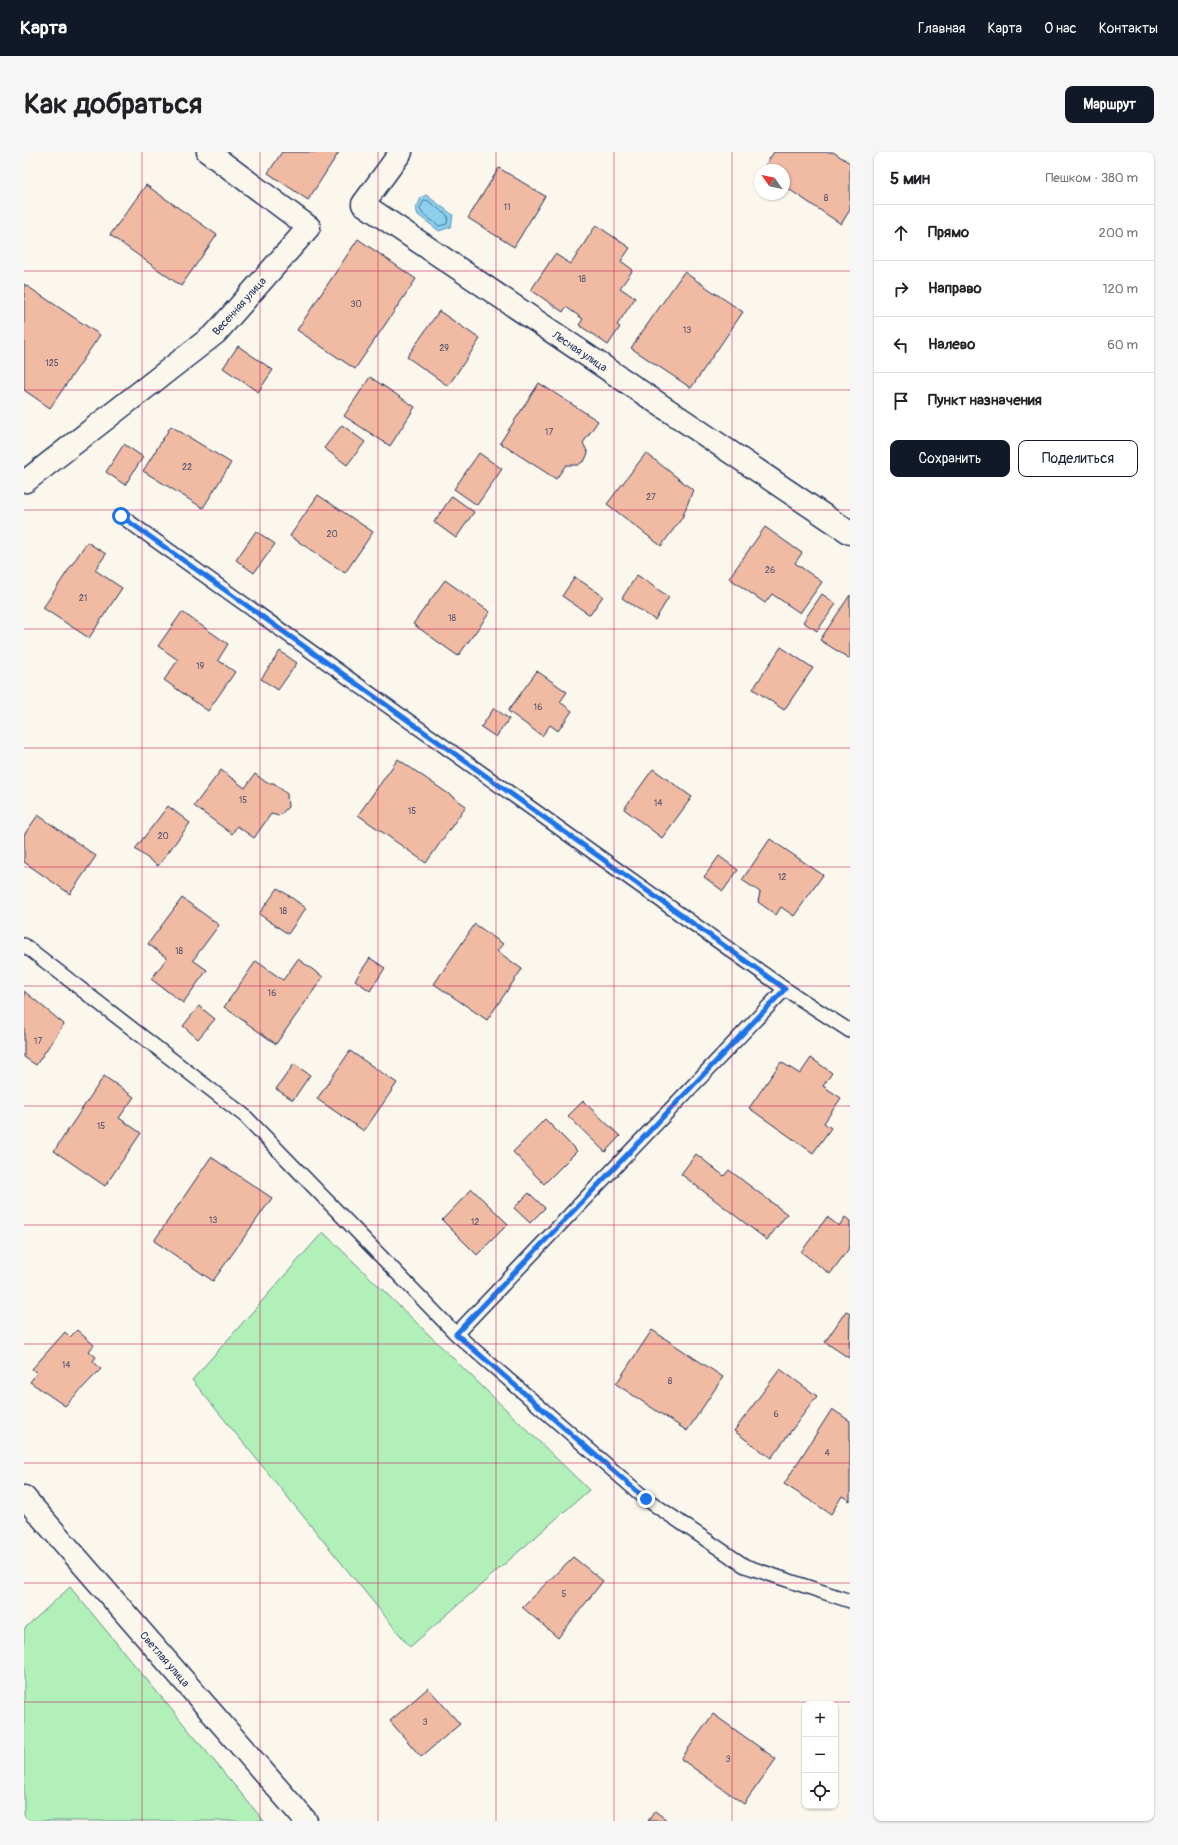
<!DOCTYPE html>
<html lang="ru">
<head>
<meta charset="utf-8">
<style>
	body { margin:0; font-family:Pangolin,sans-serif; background:#f6f6f6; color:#202124 }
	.controls { position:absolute; right:12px; bottom:12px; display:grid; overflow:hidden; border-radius:8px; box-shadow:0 1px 3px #0004 }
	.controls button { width:36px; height:36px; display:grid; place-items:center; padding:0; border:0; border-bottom:1px solid #e0e0e0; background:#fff; color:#202124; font:20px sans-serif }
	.compass { position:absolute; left:730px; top:12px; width:36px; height:36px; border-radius:50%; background:#fff; box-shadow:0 1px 3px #0004; rotate:304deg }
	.stop { position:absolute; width:12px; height:12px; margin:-9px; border:3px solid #1a73e8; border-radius:50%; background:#fff }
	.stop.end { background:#1a73e8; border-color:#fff; box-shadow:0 1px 4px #0008 }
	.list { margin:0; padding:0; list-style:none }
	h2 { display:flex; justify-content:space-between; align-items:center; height:52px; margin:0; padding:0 16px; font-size:17px }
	h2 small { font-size:13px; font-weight:400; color:#757577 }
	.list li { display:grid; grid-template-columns:26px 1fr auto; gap:12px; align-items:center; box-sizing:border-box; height:56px; padding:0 16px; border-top:1px solid #e0e0e0 }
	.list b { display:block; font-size:15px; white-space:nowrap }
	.list em { font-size:13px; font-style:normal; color:#757577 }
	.actions { display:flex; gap:8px; padding:12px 16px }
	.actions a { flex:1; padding:9px 0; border:1px solid #111827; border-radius:8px; text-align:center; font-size:14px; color:#111827 }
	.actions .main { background:#111827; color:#fff }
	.icon { flex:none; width:22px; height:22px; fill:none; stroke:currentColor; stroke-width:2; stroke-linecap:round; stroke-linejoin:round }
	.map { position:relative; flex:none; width:826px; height:1669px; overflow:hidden; border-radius:8px }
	header { display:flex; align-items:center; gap:24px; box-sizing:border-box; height:56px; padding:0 20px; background:#111827; color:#fff }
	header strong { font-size:19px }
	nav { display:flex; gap:22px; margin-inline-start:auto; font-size:14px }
	.intro { display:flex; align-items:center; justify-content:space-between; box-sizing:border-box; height:96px; padding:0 24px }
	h1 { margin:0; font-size:28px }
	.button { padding:10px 18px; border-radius:8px; background:#111827; color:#fff; font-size:14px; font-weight:700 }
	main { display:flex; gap:24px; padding:0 24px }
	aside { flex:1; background:#fff; border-radius:8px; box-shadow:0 1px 3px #0004 }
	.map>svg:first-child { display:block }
	.green { fill:#b1f0b8; stroke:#66908b }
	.water { fill:#8cd0ed; stroke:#5f90b4 }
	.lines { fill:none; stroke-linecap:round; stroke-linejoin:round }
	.shore { stroke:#486f97; stroke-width:1 }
	.building { fill:#f0baa3; stroke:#1b2f5e }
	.service-casing { stroke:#1b2f5e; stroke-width:16 }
	.minor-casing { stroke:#1b2f5e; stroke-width:25 }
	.service { stroke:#fbf7ec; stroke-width:13 }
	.minor { stroke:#fbf7ec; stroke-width:22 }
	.route { stroke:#1a73e8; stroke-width:5 }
	.grid { fill:none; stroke:#c2185b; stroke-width:1; stroke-opacity:0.55 }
	.labels { text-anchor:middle; stroke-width:4; stroke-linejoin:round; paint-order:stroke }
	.number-label { font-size:9px; fill:#50526f }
	.street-label { font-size:11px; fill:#1b2f5e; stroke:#fbf7ec }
</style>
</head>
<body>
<header>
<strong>Карта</strong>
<nav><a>Главная</a><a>Карта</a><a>О нас</a><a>Контакты</a></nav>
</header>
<div class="intro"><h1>Как добраться</h1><a class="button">Маршрут</a></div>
<main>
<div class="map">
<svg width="826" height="1669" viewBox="0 0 826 1669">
	<rect width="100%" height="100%" fill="#fbf7ec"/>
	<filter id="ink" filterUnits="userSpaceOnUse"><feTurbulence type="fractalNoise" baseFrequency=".025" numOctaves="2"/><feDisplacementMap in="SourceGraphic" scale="8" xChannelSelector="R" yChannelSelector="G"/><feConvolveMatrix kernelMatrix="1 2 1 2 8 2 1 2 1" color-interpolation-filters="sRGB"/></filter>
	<g filter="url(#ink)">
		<!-- green -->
		<path class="green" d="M299,1080L565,1338L386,1495L168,1228Z
			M46,1435L240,1669H0V1477Z"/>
		<!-- water -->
		<path class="water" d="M402,43L429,63L427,75L415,79L394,63L392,57L397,46Z"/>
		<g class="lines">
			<!-- shore -->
			<path class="shore" d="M400,49L403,48L424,64L423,72L415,74L398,61L396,57Z"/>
		</g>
		<!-- building -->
		<path class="building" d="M258,0H315L284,48L244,21Z
			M750,0H809L826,11V58L817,72L760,34V18H738Z
			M475,16L521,44L490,95L444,66Z
			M122,33L193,83L157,134L86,83Z
			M572,73L606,96L597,109L609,118L596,136L611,146L593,173L596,175L584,193L555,173L559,167L542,155L539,160L507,138L531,102L547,112Z
			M334,87L392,127L331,217L273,178Z
			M660,120L719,160L667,236L607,196Z
			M0,132L76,183L26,256L0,238Z
			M415,159L456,187L424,234L383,205Z
			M214,194L249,218L234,240L199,216Z
			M346,225L391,255L366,294L320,264Z
			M515,231L574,269L559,291L564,301L561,308L554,313H542L532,327L476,291Z
			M318,273L341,290L323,313L300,296Z
			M147,274L207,311L179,356L119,319Z
			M100,292L119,305L101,333L82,320Z
			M455,301L478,317L453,353L430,337Z
			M622,301L669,338L658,366L637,394L583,352Z
			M294,343L349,380L321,421L266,384Z
			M428,344L450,360L432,386L410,370Z
			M741,375L778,401L771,411L798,430L776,461L748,442L741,451L705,426Z
			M232,379L251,392L230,421L212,408Z
			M63,390L82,402L71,418L98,436L65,486L19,456Z
			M613,423L645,445L631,468L598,446Z
			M551,425L579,444L566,463L538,444Z
			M421,428L466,460L434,504L389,472Z
			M798,442L812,452L793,479L779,470Z
			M826,443V507L796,488Z
			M158,460L204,492L194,508L211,520L184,559L140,528L154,508L134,494Z
			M757,495L789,516L760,558L729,537Z
			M256,499L273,511L254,538L237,527Z
			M513,519L543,540L536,550L548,559L534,579L526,573L518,584L484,559Z
			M470,556L485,567L472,585L457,575Z
			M374,607L442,654L402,711L334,663Z
			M629,617L668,645L638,686L600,657Z
			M197,618L221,636L231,622L243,631H250L263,642L264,655L255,664L247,662L230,686L213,674L208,682L170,654Z
			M144,654L166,671L134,714L111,697Z
			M14,663L72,704L46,742L0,710V683Z
			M746,687L799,723L770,764L757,755L752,763L734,750L736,740L718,728Z
			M695,704L714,718L699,739L680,725Z
			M254,736L282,756L264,782L235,762Z
			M158,746L195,773L169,808L183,818L159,851L127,827L143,806L124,792Z
			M451,772L479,792L473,799L498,817L463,868L410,832Z
			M346,806L361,816L346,839L331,828Z
			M274,807L299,825L252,892L200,855L232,809L259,828Z
			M0,839L40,872L12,913L0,905Z
			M175,854L191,867L174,887L159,874Z
			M326,899L373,931L340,979L293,947Z
			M787,906L808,921L799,934L817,946L800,971L807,976L789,1001L725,956L757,910L776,922Z
			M270,912L286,923L269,948L252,937Z
			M80,924L110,945L95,966L117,981L81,1034L30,999Z
			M559,949L596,984L581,1000L544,964Z
			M521,967L553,999L520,1032L489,1000Z
			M672,1002L700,1024L705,1018L763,1062L743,1088L657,1022Z
			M187,1005L248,1046L189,1129L130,1089Z
			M448,1037L484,1072L453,1103L418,1068Z
			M505,1041L521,1056L506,1071L490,1056Z
			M803,1065L815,1074L821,1065L826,1069V1095L806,1122L777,1100Z
			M822,1159L826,1161L825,1206L801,1190Z
			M53,1178L70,1193L65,1199L72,1205L69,1209L77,1217L41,1254L6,1230L13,1221L8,1217L41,1180L46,1185Z
			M628,1178L699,1225L663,1279L592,1232Z
			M756,1217L793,1244L747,1306L710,1279Z
			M808,1257L826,1269V1349L818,1344L807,1362L760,1332Z
			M549,1405L579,1429L534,1486L498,1455Z
			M404,1536L436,1572L397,1605L366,1569Z
			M689,1562L752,1607L720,1652L657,1607Z
			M631,1659L644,1669H624Z"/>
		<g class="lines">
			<!-- service casing -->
			<g class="service-casing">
				<path id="service" d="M97,364L761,837L826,879
					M0,793L221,964L432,1182L622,1347L721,1414L826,1449
					M432,1182L761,837"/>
			</g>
			<!-- minor casing -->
			<g class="minor-casing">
				<path id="minor" d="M377,0L339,52L826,381
					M0,328L2,329L192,181L285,75L184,0
					M0,1345L282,1669"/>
			</g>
			<!-- service -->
			<use href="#service" class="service"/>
			<!-- minor -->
			<use href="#minor" class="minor"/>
		</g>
	</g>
	<g class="lines" filter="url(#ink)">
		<!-- route -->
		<path class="route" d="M97,364L761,837L432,1182L622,1347"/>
	</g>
	<!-- grid -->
	<path class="grid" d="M118,0V1669M236,0V1669M354,0V1669M472,0V1669M590,0V1669M708,0V1669M0,119H826M0,238H826M0,358H826M0,477H826M0,596H826M0,715H826M0,834H826M0,954H826M0,1073H826M0,1192H826M0,1311H826M0,1431H826M0,1550H826"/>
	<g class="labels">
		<!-- number labels -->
		<g class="number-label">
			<text x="802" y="49">8</text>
			<text x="483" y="58">11</text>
			<text x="558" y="130">18</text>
			<text x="332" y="155">30</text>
			<text x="663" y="181">13</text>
			<text x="420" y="199">29</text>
			<text x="28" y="214">125</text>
			<text x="525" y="283">17</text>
			<text x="163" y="318">22</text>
			<text x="627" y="348">27</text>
			<text x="308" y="385">20</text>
			<text x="746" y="421">26</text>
			<text x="59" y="449">21</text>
			<text x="428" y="469">18</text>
			<text x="176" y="517">19</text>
			<text x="514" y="558">16</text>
			<text x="219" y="651">15</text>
			<text x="634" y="654">14</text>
			<text x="388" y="662">15</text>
			<text x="139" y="687">20</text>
			<text x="758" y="728">12</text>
			<text x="259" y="762">18</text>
			<text x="155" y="802">18</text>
			<text x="248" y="844">16</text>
			<text x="14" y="892">17</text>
			<text x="77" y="977">15</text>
			<text x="189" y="1071">13</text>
			<text x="451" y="1073">12</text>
			<text x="42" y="1216">14</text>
			<text x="646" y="1232">8</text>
			<text x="752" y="1265">6</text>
			<text x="803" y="1304">4</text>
			<text x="540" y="1445">5</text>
			<text x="401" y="1573">3</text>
			<text x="704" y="1610">3</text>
		</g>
		<!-- street labels -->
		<g class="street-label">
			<text transform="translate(215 154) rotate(-48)" y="4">Весенняя улица</text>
			<text transform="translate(556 199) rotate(34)" y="4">Лесная улица</text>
			<text transform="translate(141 1507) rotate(49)" y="4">Светлая улица</text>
		</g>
	</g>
</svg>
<div class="controls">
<button>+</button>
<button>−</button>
<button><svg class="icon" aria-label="locate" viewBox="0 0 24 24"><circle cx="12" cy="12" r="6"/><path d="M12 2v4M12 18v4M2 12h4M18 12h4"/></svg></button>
</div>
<svg class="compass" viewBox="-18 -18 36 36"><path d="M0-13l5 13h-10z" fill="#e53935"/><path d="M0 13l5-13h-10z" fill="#757577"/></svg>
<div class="stop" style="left:97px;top:364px"></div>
<div class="stop end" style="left:622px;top:1347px"></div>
</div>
<aside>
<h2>5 мин<small>Пешком · 380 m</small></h2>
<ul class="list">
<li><svg class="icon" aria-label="ahead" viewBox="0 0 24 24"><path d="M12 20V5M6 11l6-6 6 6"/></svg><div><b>Прямо</b></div><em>200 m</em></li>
<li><svg class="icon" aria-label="right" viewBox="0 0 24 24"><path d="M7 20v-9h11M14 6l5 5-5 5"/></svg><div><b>Направо</b></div><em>120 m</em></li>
<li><svg class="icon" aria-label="left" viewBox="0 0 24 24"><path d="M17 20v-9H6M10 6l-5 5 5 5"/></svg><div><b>Налево</b></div><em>60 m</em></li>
<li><svg class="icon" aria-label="arrive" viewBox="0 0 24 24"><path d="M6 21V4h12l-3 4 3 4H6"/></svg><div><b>Пункт назначения</b></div></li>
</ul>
<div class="actions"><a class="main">Сохранить</a><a>Поделиться</a></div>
</aside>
</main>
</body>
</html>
